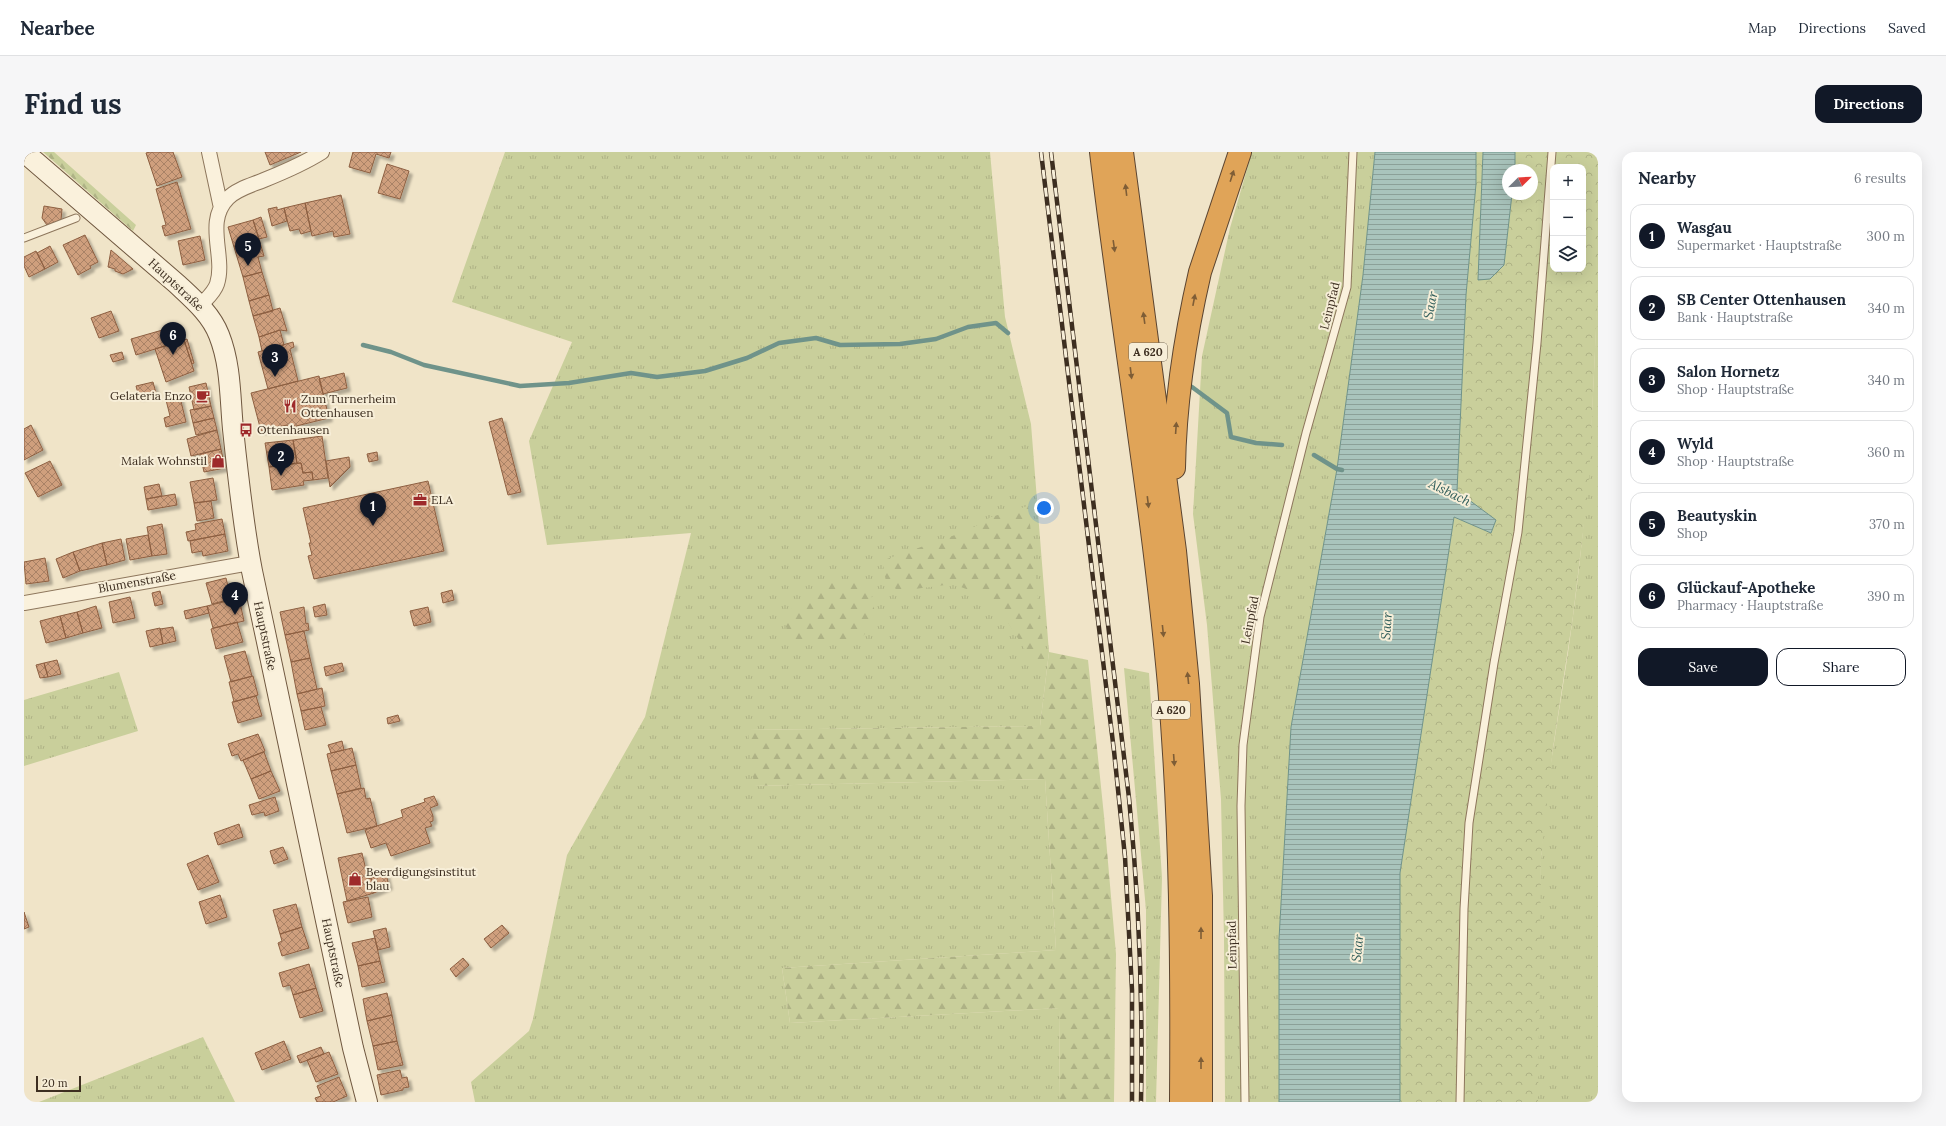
<!DOCTYPE html>
<html lang="en">
<head>
<meta charset="utf-8">
<style>
	body { margin:0; font-family:Lora,serif; background:#f6f6f7; color:#1f2937 }
	.controls { position:absolute; right:12px; top:12px; display:grid; overflow:hidden; border-radius:8px; box-shadow:0 4px 16px #0002 }
	.controls button { width:36px; height:36px; display:grid; place-items:center; padding:0; border:0; border-bottom:1px solid #e0e1e3; background:#fff; color:#1f2937; font:20px sans-serif }
	.compass { position:absolute; left:1478px; top:12px; width:36px; height:36px; border-radius:50%; background:#fff; box-shadow:0 4px 16px #0002; rotate:66deg }
	.scale { position:absolute; left:12px; bottom:10px; width:45px; box-sizing:border-box; padding-left:4px; border:2px solid #3d2e20; border-top:0; font-size:11px; line-height:14px; white-space:nowrap; color:#3d2e20; -webkit-text-stroke:3px #f7eed8; paint-order:stroke }
	.you { position:absolute; left:1020px; top:356px; width:14px; height:14px; margin:-10px; border:3px solid #fff; border-radius:50%; background:#1a73e8; box-shadow:0 0 0 6px #1a73e833 }
	.badge { display:grid; place-items:center; width:26px; height:26px; border-radius:50%; background:#111827; color:#fff; font-size:13px; font-weight:700 }
	.pin { position:absolute; translate:-50% -33px; filter:drop-shadow(0 1px 2px #0008) }
	.pin::after { content:''; position:absolute; top:21px; width:14px; height:12px; background:inherit; clip-path:polygon(0 0,100% 0,50% 100%) }
	.list { margin:0; padding:0; list-style:none }
	h2 { display:flex; justify-content:space-between; align-items:center; height:52px; margin:0; padding:0 16px; font-size:17px }
	h2 small { font-size:13px; font-weight:400; color:#747a83 }
	.list li { display:grid; grid-template-columns:26px 1fr auto; gap:12px; align-items:center; box-sizing:border-box; height:64px; margin:0 8px 8px; padding:0 8px; border:1px solid #e0e1e3; border-radius:12px }
	.list b { display:block; font-size:15px; white-space:nowrap }
	.list p { margin:0; font-size:13px; white-space:nowrap; color:#747a83 }
	.list em { font-size:13px; font-style:normal; color:#747a83 }
	.actions { display:flex; gap:8px; padding:12px 16px }
	.actions a { flex:1; padding:9px 0; border:1px solid #111827; border-radius:12px; text-align:center; font-size:14px; color:#111827 }
	.actions .main { background:#111827; color:#fff }
	.icon { flex:none; width:22px; height:22px; fill:none; stroke:currentColor; stroke-width:2; stroke-linecap:round; stroke-linejoin:round }
	.map { position:relative; flex:none; width:1574px; height:950px; overflow:hidden; border-radius:12px }
	header { display:flex; align-items:center; gap:24px; box-sizing:border-box; height:56px; padding:0 20px; background:#fff; border-bottom:1px solid #e0e1e3 }
	header strong { font-size:19px }
	nav { display:flex; gap:22px; margin-inline-start:auto; font-size:14px }
	.intro { display:flex; align-items:center; justify-content:space-between; box-sizing:border-box; height:96px; padding:0 24px }
	h1 { margin:0; font-size:28px }
	.button { padding:10px 18px; border-radius:12px; background:#111827; color:#fff; font-size:14px; font-weight:700 }
	main { display:flex; gap:24px; padding:0 24px }
	aside { flex:1; background:#fff; border-radius:12px; box-shadow:0 4px 16px #0002 }
	.map>svg:first-child { display:block }
	.grass { fill:url(#grass-tufts) }
	.forest { fill:url(#forest-firs) }
	.park { fill:url(#park-crowns); fill-rule:evenodd }
	.water { fill:url(#water-rules); stroke:#6f938a }
	.lines { fill:none; stroke-linecap:round; stroke-linejoin:round }
	.stream { stroke:#6f938a; stroke-width:4.5 }
	.building { fill:url(#building-cross-hatch); stroke:#8d5f41; filter:url(#shadow) }
	.lane-casing { stroke:#8d765c; stroke-width:9 }
	.street-casing { stroke:#8d765c; stroke-width:16 }
	.secondary-casing { stroke:#6f573f; stroke-width:22 }
	.highway-casing { stroke:#5b4430; stroke-width:24 }
	.lane { stroke:#faf1dc; stroke-width:7 }
	.street { stroke:#faf1dc; stroke-width:14 }
	.secondary { stroke:#faf1dc; stroke-width:20 }
	.highway { stroke:#e0a458; stroke-width:22 }
	.rail-casing { stroke:#3d2e20; stroke-width:4.5 }
	.rail { stroke:#f7eed8; stroke-width:3; stroke-dasharray:9; stroke-linecap:butt }
	.oneway { fill:#7e5d36 }
	.labels { text-anchor:middle; stroke-width:4; stroke-linejoin:round; paint-order:stroke }
	.shield { fill:#f7eed8; stroke:#756857; stroke-width:1 }
	.shield-label { font-size:11px; font-weight:bold; fill:#3d2e20 }
	.street-label { font-size:12px; fill:#3d2e20; stroke:#f7eed8 }
	.poi-label { font-size:12px; fill:#3d2e20; stroke:#f7eed8; text-anchor:start }
	.water-label { font-size:13px; font-style:italic; fill:#2f5d5a; stroke:#f7eed8 }
</style>
</head>
<body>
<header>
<strong>Nearbee</strong>
<nav><a>Map</a><a>Directions</a><a>Saved</a></nav>
</header>
<div class="intro"><h1>Find us</h1><a class="button">Directions</a></div>
<main>
<div class="map">
<svg width="1574" height="950" viewBox="0 0 1574 950">
	<defs>
		<pattern id="grass-tufts" width="24" height="20" patternUnits="userSpaceOnUse"><rect width="24" height="20" fill="#c9cf9b"/><path d="M3 7l-1-3M5 7V3M7 7l1-3M15 17l-1-3M17 17v-4M19 17l1-3" fill="none" stroke="#aeb285"/></pattern>
		<pattern id="forest-firs" width="22" height="20" patternUnits="userSpaceOnUse"><rect width="22" height="20" fill="#c9cf9b"/><path d="M5 1l3.5 6h-7zM16 11l3.5 6h-7z" fill="#aeb285"/></pattern>
		<pattern id="park-crowns" width="20" height="18" patternUnits="userSpaceOnUse"><rect width="20" height="18" fill="#c9cf9b"/><path d="M2 6a3 3 0 1 1 6 0M12 15a3 3 0 1 1 6 0" fill="none" stroke="#aeb285"/></pattern>
		<pattern id="water-rules" width="6" height="5" patternUnits="userSpaceOnUse"><rect width="6" height="5" fill="#a9c4bc"/><path d="M0 2.5h6" fill="none" stroke="#8ba098"/></pattern>
		<pattern id="building-cross-hatch" width="8" height="8" patternUnits="userSpaceOnUse"><rect width="8" height="8" fill="#cf9f7d"/><path d="M0 0l8 8M0 8l8-8" fill="none" stroke="#a98266"/></pattern>
		<filter id="shadow"><feDropShadow dx="3.5" dy="3.5" stdDeviation="1" flood-color="#0004"/></filter>
	</defs>
	<rect width="100%" height="100%" fill="#f0e4c8"/>
	<!-- grass -->
	<path class="grass" d="M481,0H966L981,165L1007,272L1025,500L1016,574L725,578L731,634L1021,627L1032,798L758,816L766,871L1035,856L1036,950H451L447,930L505,879L509,867L543,703L621,565L667,381L523,393L505,289L548,190L428,150Z
		M1228,0H1351L1339,123L1313,317L1267,575L1255,787V950H1201L1200,787L1197,647L1183,473L1169,362L1178,204L1206,76Z
		M1574,61V950H1514C1514,869 1513,788 1517,708C1521,626 1539,545 1549,464C1567,330 1573,196 1574,61Z
		M1100,516L1125,521L1138,726L1132,950H1122V758Z
		M95,520L114,579L0,614V548Z
		M179,885L211,950H15Z"/>
	<!-- forest -->
	<path class="forest" d="M19,0H30L112,73L109,79Z
		M1004,354L1021,509L1010,512L983,469L958,443L929,432L875,439L862,430L859,412L863,407L945,378L967,365Z
		M813,428L832,430L847,441L852,466L840,483L826,489H766L759,463L799,434Z
		M1025,500L1064,508L1080,664L1092,802L1090,950H1036L1035,856L766,871L758,816L1032,798L1021,627L730,634L724,578L1016,574Z"/>
	<!-- park -->
	<path class="park" d="M1452,0H1459L1454,128L1480,113L1488,42H1508V18H1491V0H1574V134L1565,330L1549,464L1529,596L1517,707L1514,950H1376V721L1430,365L1467,381L1472,368L1433,340L1442,143L1452,32ZM1529,15H1559V117H1529Z"/>
	<!-- water -->
	<path class="water" d="M1351,0H1452V32L1442,143L1433,339L1472,368L1467,381L1430,365L1376,721V950H1255V787L1267,575L1313,317L1339,123Z
		M1459,0H1491V18H1484V42H1488L1480,113L1466,127L1454,128Z"/>
	<g class="lines">
		<!-- stream -->
		<path class="stream" d="M339,193L367,200L400,213L496,234L545,231L607,221L633,225L681,219L723,206L755,191L792,186L816,193L876,192L912,187L944,175L972,171L984,181
			M1168,235L1203,261L1207,285L1232,291L1258,293
			M1290,303L1313,317L1318,318"/>
	</g>
	<!-- building -->
	<path class="building" d="M126,0H149L158,25L133,34L122,1Z
		M241,0H277L246,13Z
		M329,0H367L365,6L352,2L346,21L325,15Z
		M363,12L385,19L376,47L354,41Z
		M153,30L167,77L141,84L138,74L142,73L132,37Z
		M317,43L326,82L310,85L309,79L288,84L281,51Z
		M281,51L287,79L277,82L275,77L266,79L260,56Z
		M20,54L38,57L37,68L23,73L18,66Z
		M253,55V58L260,56L263,69L248,74L244,57Z
		M237,65L243,85L235,87L229,68Z
		M229,68L235,87L210,95L204,75Z
		M61,83L74,110L66,114L67,116L54,123L39,93Z
		M176,84L181,108L159,113L154,89Z
		M235,87L240,104L234,105L238,120L219,125L210,95Z
		M26,94L34,110L21,117L13,101Z
		M87,98L109,117L99,122L91,119V117L84,115Z
		M12,99L21,117L5,125L0,114V105Z
		M238,120L245,143L225,149L219,125Z
		M245,143L249,159L229,164L225,149Z
		M256,156L263,179L256,178L235,185L229,164Z
		M87,159L95,179L75,186L67,166Z
		M142,177L147,192L112,203L107,187Z
		M256,178L260,193L238,199L235,185Z
		M163,187L170,211L168,212L160,188Z
		M160,188L170,219L142,230L131,197Z
		M269,190L270,195L266,197L274,229L244,237L234,200Z
		M98,200L100,207L89,210L86,203Z
		M320,221L323,236L299,242L295,227Z
		M295,224L305,266L264,276L263,273L237,279L227,241Z
		M129,230L132,241L115,245L112,234Z
		M182,231L187,254L170,258L165,235Z
		M156,245L162,270L142,275L140,266L146,264L142,248Z
		M187,254L190,266L169,271L166,258Z
		M190,266L193,278L172,283L169,271Z
		M478,266L497,340L484,343L465,270Z
		M7,273L19,298L0,308V277Z
		M193,278L197,297L167,304L163,287Z
		M298,284L304,326L289,328L288,320L279,321L277,311H273L269,288Z
		M269,288L273,311L245,315L241,291Z
		M197,297L201,316L180,320L176,302Z
		M353,300L354,308L345,310L343,302Z
		M325,305L326,315L306,335L302,309Z
		M26,309L38,333L14,345L1,321Z
		M277,311L279,321L288,320L289,328L279,329L280,333L248,338L245,315Z
		M189,326L193,348L170,351L166,330Z
		M404,329L420,399L290,427L284,404L288,403L285,391H287L279,356Z
		M135,332L138,344L122,347L120,335Z
		M151,342L153,353L124,358L122,347Z
		M187,349L190,366L173,369L170,351Z
		M198,367L201,382L164,389L162,380L172,378L171,372Z
		M138,372L143,402L128,404L123,375Z
		M201,382L204,399L179,404L178,399L168,401L166,389Z
		M124,383L128,404L106,408L102,387Z
		M97,387L101,408L83,413L78,391Z
		M78,391L83,413L56,419L49,400Z
		M49,400L56,419L39,426L32,407Z
		M21,406L25,429L2,432L0,410Z
		M202,426L207,447L188,452L182,431Z
		M428,438L430,448L419,451L417,441Z
		M136,439L139,452L131,454L128,441Z
		M106,445L111,466L89,471L85,450Z
		M215,446L220,469L189,476L183,454Z
		M301,452L303,463L291,465L289,455Z
		M72,454L78,476L59,481L53,460Z
		M183,454L185,461L162,467L160,459Z
		M280,455L282,472L284,471L285,478L261,483L256,460Z
		M404,455L407,470L390,474L386,459Z
		M53,460L59,481L42,486L36,464Z
		M36,464L42,486L22,491L16,469Z
		M213,470L219,490L192,497L187,477Z
		M149,475L152,489L139,492L136,477Z
		M136,476L139,492L126,495L122,479Z
		M280,479L286,506L267,510L261,483Z
		M221,499L228,524L207,530L200,504Z
		M286,506L293,537L273,542L267,510Z
		M33,508L37,522L24,525L20,511Z
		M20,511L24,525L16,526L12,513Z
		M318,511L320,519L302,524L300,515Z
		M229,524L234,543L210,550L205,530Z
		M298,536L301,554L277,559L273,542Z
		M232,544L238,564L214,571L208,550Z
		M297,555L302,573L281,578L277,559Z
		M374,563L376,569L364,572L363,566Z
		M234,582L241,599L217,609L214,602L208,604L204,592Z
		M318,589L320,598L307,601L304,593Z
		M328,596L332,613L307,619L303,602Z
		M240,600L247,619L227,627L219,608Z
		M332,613L337,636L313,642L307,619Z
		M247,619L256,639L235,647L227,627Z
		M340,636L342,647L346,646L353,674L323,681L313,642Z
		M410,644L414,653L406,656L409,664V669L406,670L408,674L401,676L406,691L367,704L362,691L347,696L341,678L379,665L377,658L401,650L400,647Z
		M251,645L255,659L241,664L240,660L228,663L225,653Z
		M215,672L219,685L194,693L190,681Z
		M259,695L264,707L250,712L246,699Z
		M338,701L344,727L347,726L350,741L323,749L314,706Z
		M184,703L195,730L174,738L163,712Z
		M362,722L365,734L350,741L347,726Z
		M196,743L203,765L182,772L175,750Z
		M344,745L348,765L324,771L319,750Z
		M272,752L278,775L256,782L249,758Z
		M0,760L5,775L0,777Z
		M478,773L485,781L467,796L460,787Z
		M278,775L285,796L258,804L254,791L258,789L256,782Z
		M362,776L366,795L354,798L349,779Z
		M351,786L356,809L334,814L328,791Z
		M439,806L445,813L432,825L426,817Z
		M356,809L361,830L338,835L334,814Z
		M285,812L292,836L269,843L266,833L259,835L255,821Z
		M292,836L299,859L276,866L269,843Z
		M363,841L368,863L343,869L339,847Z
		M368,863L373,889L349,894L343,869Z
		M260,889L267,907L238,918L231,901Z
		M373,889L379,913L354,918L349,894Z
		M297,895L300,902L276,911L273,904Z
		M305,900L314,922L292,930L283,908Z
		M376,918L378,926L383,925L385,935L379,936V938L357,943L353,923Z
		M315,925L323,944L309,950H293L291,946L297,944L293,934Z"/>
	<g class="lines">
		<!-- lane casing -->
		<g class="lane-casing">
			<path id="lane" d="M0,86L52,66
				M1221,950L1217,654L1219,593L1236,465L1282,281L1323,135L1329,0
				M1436,950L1440,757L1445,671L1470,511L1494,380L1513,191L1528,0"/>
		</g>
		<!-- street casing -->
		<g class="street-casing">
			<path id="street" d="M185,0L197,56
				M176,154C182,147 190,141 193,132C202,104 180,70 204,46C213,37 228,33 240,28C260,20 279,12 298,0
				M0,451L226,411"/>
		</g>
		<!-- secondary casing -->
		<g class="secondary-casing">
			<path id="secondary" d="M0,0L153,132C169,147 187,162 195,183C207,213 206,246 209,277C214,325 219,372 228,419L329,896L343,950"/>
		</g>
		<!-- highway casing -->
		<g class="highway-casing">
			<path id="highway" d="M1077,0C1098,178 1129,355 1145,533C1157,672 1158,811 1157,950
				M1098,0L1151,399L1164,532L1177,744V950
				M1150,316C1151,250 1161,185 1176,120L1216,0"/>
		</g>
		<!-- lane -->
		<use href="#lane" class="lane"/>
		<!-- street -->
		<use href="#street" class="street"/>
		<!-- secondary -->
		<use href="#secondary" class="secondary"/>
		<!-- highway -->
		<use href="#highway" class="highway"/>
		<!-- rail casing -->
		<g class="rail-casing">
			<path id="rail" d="M1017,0L1090,599L1101,705L1108,838V950
				M1027,0L1105,646C1115,747 1119,848 1117,950"/>
		</g>
		<!-- rail -->
		<use href="#rail" class="rail"/>
	</g>
	<!-- one-way arrows -->
	<defs><path id="oneway-solid" d="M-6-.8H1V-3.2L6.5 0L1 3.2V.8H-6Z"/></defs>
	<g class="oneway">
		<use href="#oneway-solid" transform="translate(1208 24) rotate(-72)"/>
		<use href="#oneway-solid" transform="translate(1102 38) rotate(-97)"/>
		<use href="#oneway-solid" transform="translate(1090 94) rotate(82)"/>
		<use href="#oneway-solid" transform="translate(1170 148) rotate(-79)"/>
		<use href="#oneway-solid" transform="translate(1120 166) rotate(-98)"/>
		<use href="#oneway-solid" transform="translate(1107 221) rotate(83)"/>
		<use href="#oneway-solid" transform="translate(1152 276) rotate(-86)"/>
		<use href="#oneway-solid" transform="translate(1124 350) rotate(83)"/>
		<use href="#oneway-solid" transform="translate(1139 479) rotate(84)"/>
		<use href="#oneway-solid" transform="translate(1164 526) rotate(-96)"/>
		<use href="#oneway-solid" transform="translate(1150 608) rotate(86)"/>
		<use href="#oneway-solid" transform="translate(1177 781) rotate(-90)"/>
		<use href="#oneway-solid" transform="translate(1177 911) rotate(-90)"/>
	</g>
	<!-- icons -->
	<defs>
		<g id="cafe-bare" transform="scale(1.08)"><path d="M-5.5-4.5H6V0H3Q3 3.5 0 3.5H-2.5Q-5.5 3.5-5.5 0ZM3-3.2v2h1.7v-2ZM-6 4.5H4V6H-6Z" fill="#9e2a2b" stroke="#f7eed8" stroke-width="2.5" paint-order="stroke"/></g>
		<g id="restaurant-bare" transform="scale(1.08)"><path d="M-5-6h1v4h1v-4h1v4h1v-4h1v5L-1.5 .5V6h-2V.5L-5-1ZM5-6V6H3V1.5H1.5Q1.5-4 5-6Z" fill="#9e2a2b" stroke="#f7eed8" stroke-width="2.5" paint-order="stroke"/></g>
		<g id="bus-bare" transform="scale(1.08)"><path d="M-5-6H5V4H4V6H2V4H-2V6H-4V4H-5ZM-3.5-4V0h7V-4ZM-3.5 1.2v1.5H-2V1.2ZM2 1.2v1.5H3.5V1.2Z" fill="#9e2a2b" stroke="#f7eed8" stroke-width="2.5" paint-order="stroke"/></g>
		<g id="shop-bare" transform="scale(1.08)"><path d="M-5-2.5h2.3a2.7 3.5 0 0 1 5.4 0H5L5.5 6h-11ZM-1.5-2.5h3a1.5 2.3 0 0 0-3 0Z" fill="#9e2a2b" stroke="#f7eed8" stroke-width="2.5" paint-order="stroke"/></g>
		<g id="office-bare" transform="scale(1.08)"><path d="M-6-3h4V-5.5h4V-3h4V5H-6ZM-1-4.5V-3h2v-1.5ZM-6 0V1H6V0Z" fill="#9e2a2b" stroke="#f7eed8" stroke-width="2.5" paint-order="stroke"/></g>
	</defs>
	<g fill-rule="evenodd">
		<use href="#cafe-bare" x="179" y="244"/>
		<use href="#restaurant-bare" x="266" y="254"/>
		<use href="#bus-bare" x="222" y="278"/>
		<use href="#shop-bare" x="194" y="309"/>
		<use href="#office-bare" x="396" y="348"/>
		<use href="#shop-bare" x="331" y="727"/>
	</g>
	<g class="labels">
		<!-- shield labels -->
		<g class="shield">
			<rect x="1105" y="191" width="38" height="18" rx="3"/>
			<rect x="1128" y="549" width="38" height="18" rx="3"/>
		</g>
		<g class="shield-label">
			<text x="1124" y="204">A 620</text>
			<text x="1147" y="562">A 620</text>
		</g>
		<!-- street labels -->
		<g class="street-label">
			<text transform="translate(152 133) rotate(43)" y="4">Hauptstraße</text>
			<text transform="translate(1306 154) rotate(-76)" y="4">Leinpfad</text>
			<text transform="translate(113 430) rotate(-10)" y="4">Blumenstraße</text>
			<text transform="translate(1226 468) rotate(-79)" y="4">Leinpfad</text>
			<text transform="translate(241 484) rotate(78)" y="4">Hauptstraße</text>
			<text transform="translate(1208 793) rotate(-91)" y="4">Leinpfad</text>
			<text transform="translate(309 801) rotate(78)" y="4">Hauptstraße</text>
		</g>
		<!-- poi labels -->
		<g class="poi-label">
			<text x="168" y="248" text-anchor="end">Gelateria Enzo</text>
			<text x="277" y="251">Zum Turnerheim<tspan x="277" dy="14">Ottenhausen</tspan></text>
			<text x="233" y="282">Ottenhausen</text>
			<text x="183" y="313" text-anchor="end">Malak Wohnstil</text>
			<text x="407" y="352">ELA</text>
			<text x="342" y="724">Beerdigungsinstitut<tspan x="342" dy="14">blau</tspan></text>
		</g>
		<!-- water labels -->
		<g class="water-label">
			<text transform="translate(1406 153) rotate(-79)" y="5">Saar</text>
			<text transform="translate(1426 340) rotate(26)" y="5">Alsbach</text>
			<text transform="translate(1362 474) rotate(-86)" y="5">Saar</text>
			<text transform="translate(1333 796) rotate(-84)" y="5">Saar</text>
		</g>
	</g>
</svg>
<div class="controls">
<button>+</button>
<button>−</button>
<button><svg class="icon" aria-label="layers" viewBox="0 0 24 24"><path d="M12 4l9 5-9 5-9-5zM3 14l9 5 9-5"/></svg></button>
</div>
<svg class="compass" viewBox="-18 -18 36 36"><path d="M0-13l5 13h-10z" fill="#e53935"/><path d="M0 13l5-13h-10z" fill="#747a83"/></svg>
<div class="scale">20 m</div>
<div class="you"></div>
<div class="pin badge" style="left:349px;top:374px">1</div>
<div class="pin badge" style="left:257px;top:324px">2</div>
<div class="pin badge" style="left:251px;top:225px">3</div>
<div class="pin badge" style="left:211px;top:463px">4</div>
<div class="pin badge" style="left:224px;top:114px">5</div>
<div class="pin badge" style="left:149px;top:203px">6</div>
</div>
<aside>
<h2>Nearby<small>6 results</small></h2>
<ul class="list">
<li><span class="badge">1</span><div><b>Wasgau</b><p>Supermarket · Hauptstraße</p></div><em>300 m</em></li>
<li><span class="badge">2</span><div><b>SB Center Ottenhausen</b><p>Bank · Hauptstraße</p></div><em>340 m</em></li>
<li><span class="badge">3</span><div><b>Salon Hornetz</b><p>Shop · Hauptstraße</p></div><em>340 m</em></li>
<li><span class="badge">4</span><div><b>Wyld</b><p>Shop · Hauptstraße</p></div><em>360 m</em></li>
<li><span class="badge">5</span><div><b>Beautyskin</b><p>Shop</p></div><em>370 m</em></li>
<li><span class="badge">6</span><div><b>Glückauf-Apotheke</b><p>Pharmacy · Hauptstraße</p></div><em>390 m</em></li>
</ul>
<div class="actions"><a class="main">Save</a><a>Share</a></div>
</aside>
</main>
</body>
</html>
